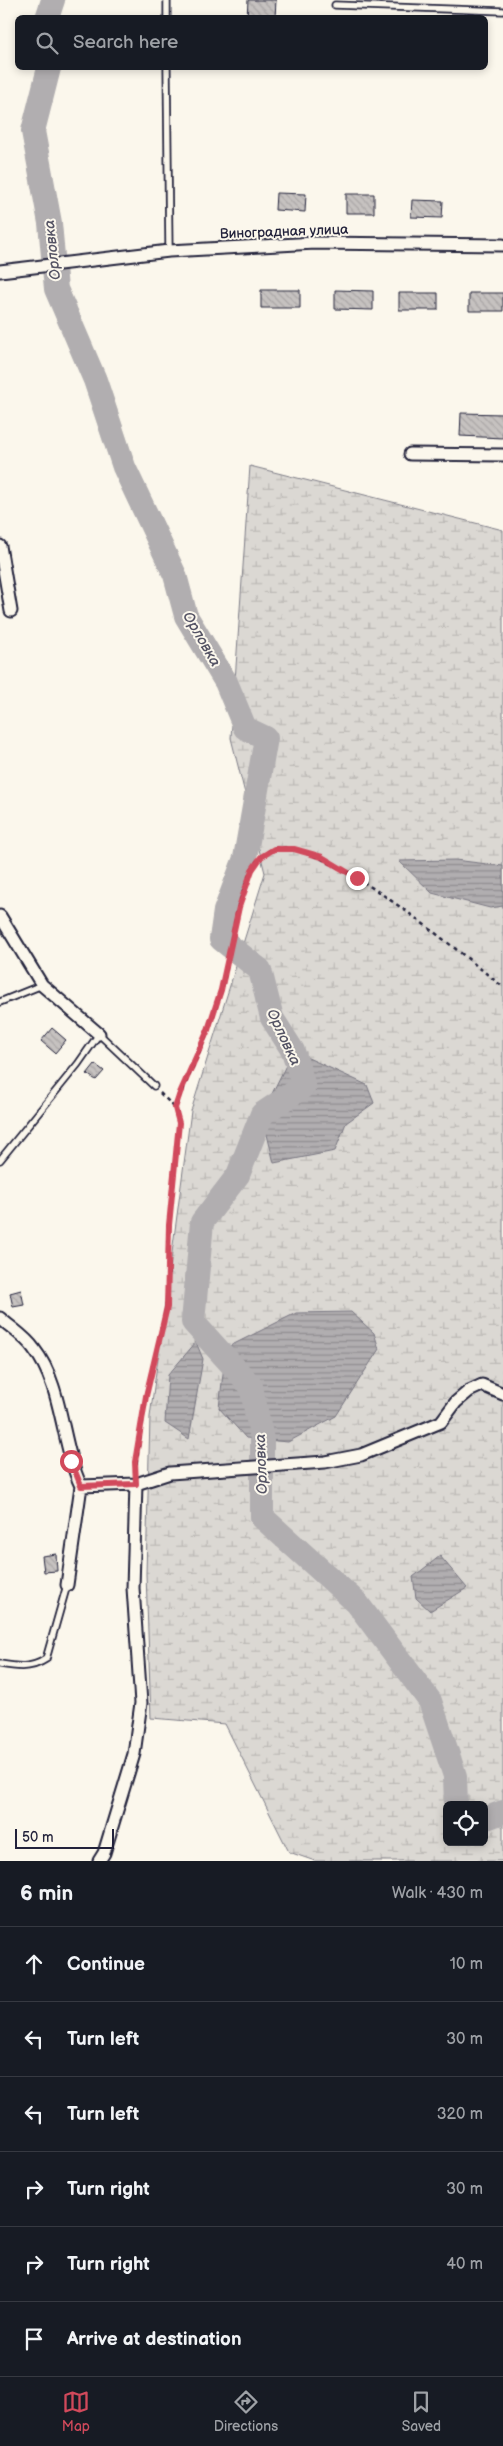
<!DOCTYPE html>
<html lang="en">
<head>
<meta charset="utf-8">
<style>
	body { margin:0; font-family:"Balsamiq Sans",sans-serif; background:#242831; color:#f1f3f6 }
	.controls { position:absolute; right:15px; bottom:15px; display:grid; overflow:hidden; border-radius:8px; box-shadow:0 2px 8px #0003 }
	.controls button { width:45px; height:45px; display:grid; place-items:center; padding:0; border:0; border-bottom:1px solid #363941; background:#171b24; color:#f1f3f6; font:25px sans-serif }
	.scale { position:absolute; left:15px; bottom:12px; width:99px; box-sizing:border-box; padding-left:5px; border:2px solid #22223b; border-top:0; font-size:14px; line-height:18px; white-space:nowrap; color:#22223b; -webkit-text-stroke:4px #fbf7ec; paint-order:stroke }
	.stop { position:absolute; width:15px; height:15px; margin:-11px; border:4px solid #d1495b; border-radius:50%; background:#fff }
	.stop.end { background:#d1495b; border-color:#fff; box-shadow:0 1px 5px #0008 }
	.list { margin:0; padding:0; list-style:none }
	h2 { display:flex; justify-content:space-between; align-items:center; height:65px; margin:0; padding:0 20px; font-size:21px }
	h2 small { font-size:16px; font-weight:400; color:#9ea1a6 }
	.list li { display:grid; grid-template-columns:32px 1fr auto; gap:15px; align-items:center; box-sizing:border-box; height:75px; padding:0 20px; border-top:1px solid #363941 }
	.list b { display:block; font-size:19px; white-space:nowrap }
	.list em { font-size:16px; font-style:normal; color:#9ea1a6 }
	.icon { flex:none; width:28px; height:28px; fill:none; stroke:currentColor; stroke-width:2; stroke-linecap:round; stroke-linejoin:round }
	.map { position:relative; flex:none; width:503px; height:1861px; overflow:hidden }
	.search { position:absolute; background:#171b24; box-shadow:0 2px 8px #0003; left:15px; right:15px; top:15px; height:55px; display:flex; align-items:center; gap:12px; box-sizing:border-box; padding:0 18px; border-radius:8px; color:#9ea1a6; font-size:19px }
	.sheet { height:515px; background:#171b24 }
	nav { display:flex; justify-content:space-around; align-items:center; box-sizing:border-box; height:70px; border-top:1px solid #363941; background:#171b24; font-size:14px; color:#9ea1a6 }
	nav a { display:grid; justify-items:center; gap:2px }
	nav .on { color:#d1495b }
	.map>svg:first-child { display:block }
	.wetland { fill:url(#wetland-marsh); stroke:#7e7d87; fill-rule:evenodd }
	.water { fill:url(#water-rules); stroke:#787681 }
	.lines { fill:none; stroke-linecap:round; stroke-linejoin:round }
	.river { stroke:#b1aeb0; stroke-width:24 }
	.building { fill:url(#building-back-hatch); stroke:#22223b }
	.service-casing { stroke:#22223b; stroke-width:9 }
	.minor-casing { stroke:#22223b; stroke-width:15 }
	.path { stroke:#22223b; stroke-width:2.5; stroke-dasharray:4 4; stroke-linecap:butt }
	.service { stroke:#fbf7ec; stroke-width:5.5 }
	.minor { stroke:#fbf7ec; stroke-width:11 }
	.route { stroke:#d1495b; stroke-width:6 }
	.labels { text-anchor:middle; stroke-width:4; stroke-linejoin:round; paint-order:stroke }
	.street-label { font-size:14px; fill:#22223b; stroke:#fbf7ec }
	.water-label { font-size:15px; font-style:italic; fill:#545364; stroke:#fbf7ec }
</style>
</head>
<body>
<div class="map">
<svg width="503" height="1861" viewBox="0 0 503 1861">
	<defs>
		<pattern id="wetland-marsh" width="20" height="14" patternUnits="userSpaceOnUse" patternTransform="scale(1.25)"><rect width="20" height="14" fill="#dbd8d3"/><path d="M1 5h8M5 5V1M11 12h8M15 12V8" fill="none" stroke="#bcb9b6"/></pattern>
		<pattern id="water-rules" width="6" height="5" patternUnits="userSpaceOnUse" patternTransform="scale(1.25)"><rect width="6" height="5" fill="#b1aeb0"/><path d="M0 2.5h6" fill="none" stroke="#908d90"/></pattern>
		<pattern id="building-back-hatch" width="6" height="6" patternUnits="userSpaceOnUse" patternTransform="scale(1.25)"><rect width="6" height="6" fill="#c6c2c0"/><path d="M-1 5l2 2M0 0l6 6M5-1l2 2" fill="none" stroke="#aaa6a6"/></pattern>
	</defs>
	<rect width="100%" height="100%" fill="#fbf7ec"/>
	<filter id="ink" filterUnits="userSpaceOnUse"><feTurbulence type="fractalNoise" baseFrequency=".02" numOctaves="2"/><feDisplacementMap in="SourceGraphic" scale="10" xChannelSelector="R" yChannelSelector="G"/><feConvolveMatrix kernelMatrix="1 2 1 2 8 2 1 2 1" color-interpolation-filters="sRGB"/></filter>
	<g filter="url(#ink)">
		<!-- wetland -->
		<path class="wetland" d="M250,466L503,530V1861H315L289,1852L225,1724L151,1718L146,1574L150,1417L191,1111L265,873L231,738ZM447,1805H484V1842H447Z"/>
		<!-- water -->
		<path class="water" d="M455,860L503,866V906L490,908L432,893L399,861Z
			M293,1051L367,1085L374,1103L346,1123L335,1151L274,1163L262,1114Z
			M351,1312L374,1333L379,1349L336,1416L288,1442L246,1438L219,1408L226,1348L296,1313Z
			M196,1342L203,1359L189,1439L165,1423L168,1375Z
			M440,1556L467,1588L430,1611L416,1598L413,1577Z"/>
		<g class="lines">
			<!-- river -->
			<path class="river" d="M47,18L53,0
				M49,68L33,131L50,223L56,289L95,380L124,467L175,575L186,616L226,682L245,728L266,738L245,858L225,911L221,939L260,970L272,1018L293,1051L304,1086L262,1114L238,1175L202,1222L193,1322L251,1386L262,1439V1517L357,1603L430,1701L455,1776L456,1805
				M484,1819L503,1812"/>
		</g>
		<!-- building -->
		<path class="building" d="M248,0H276L275,18H247Z
			M276,193L306,194L305,212L275,210Z
			M346,194H374V213H346Z
			M412,200L443,201L442,218L411,217Z
			M261,290H300V308H261Z
			M335,290L373,291V310L335,309Z
			M399,293H438V310H399Z
			M469,293H503V311H469Z
			M461,413L503,414V438L460,436Z
			M52,1028L66,1040L55,1053L41,1041Z
			M95,1064L104,1071L96,1080L87,1074Z
			M21,1290L24,1305L13,1307L10,1293Z
			M56,1554L57,1571L44,1572L42,1556Z"/>
		<g class="lines">
			<!-- service casing -->
			<g class="service-casing">
				<path id="service" d="M167,0V18
					M335,5L503,11
					M167,68L169,251
					M0,1002L42,985
					M0,1160L78,1064L99,1034L154,1086
					M0,1664C17,1667 31,1669 46,1659L67,1585"/>
			</g>
			<!-- minor casing -->
			<g class="minor-casing">
				<path id="minor" d="M0,271L169,251L315,243L503,245
					M410,454L503,455
					M0,546L11,611
					M0,916L42,985L99,1034
					M0,1318C11,1328 26,1337 34,1349C63,1386 61,1444 81,1486L136,1484
					M67,1585L81,1486
					M99,1861L104,1853L134,1754L141,1703L133,1588L136,1484L170,1473L325,1462L361,1455L441,1422L456,1402L469,1391L482,1385L503,1394"/>
			</g>
			<!-- path -->
			<path class="path" d="M160,1093L175,1108C179,1095 185,1085 190,1073C202,1046 213,1019 221,991C232,952 233,907 252,870C256,861 264,853 273,850C319,832 465,957 503,987
				M135,1472L146,1396L167,1307L169,1225L179,1123L175,1108"/>
			<!-- service -->
			<use href="#service" class="service"/>
			<!-- minor -->
			<use href="#minor" class="minor"/>
		</g>
	</g>
	<g class="lines" filter="url(#ink)">
		<!-- route -->
		<path class="route" d="M71,1461L81,1486L136,1484L135,1462L146,1396L167,1307L169,1225L179,1123L175,1108L180,1093L208,1030L221,990L239,907L252,870L261,857L274,849H294L322,857L357,878"/>
	</g>
	<g class="labels">
		<!-- street labels -->
		<g class="street-label">
			<text transform="translate(284 231) rotate(-2)" y="5">Виноградная улица</text>
		</g>
		<!-- water labels -->
		<g class="water-label">
			<text transform="translate(52 250) rotate(-96)" y="5">Орловка</text>
			<text transform="translate(202 639) rotate(60)" y="5">Орловка</text>
			<text transform="translate(284 1037) rotate(65)" y="5">Орловка</text>
			<text transform="translate(261 1464) rotate(-92)" y="5">Орловка</text>
		</g>
	</g>
</svg>
<div class="controls">
<button><svg class="icon" aria-label="locate" viewBox="0 0 24 24"><circle cx="12" cy="12" r="6"/><path d="M12 2v4M12 18v4M2 12h4M18 12h4"/></svg></button>
</div>
<div class="scale">50 m</div>
<div class="stop" style="left:71px;top:1461px"></div>
<div class="stop end" style="left:357px;top:878px"></div>
<div class="search"><svg class="icon" aria-label="search" viewBox="0 0 24 24"><circle cx="10" cy="10" r="6"/><path d="M15 15l6 6"/></svg>Search here</div>
</div>
<section class="sheet">
<h2>6 min<small>Walk · 430 m</small></h2>
<ul class="list">
<li><svg class="icon" aria-label="ahead" viewBox="0 0 24 24"><path d="M12 20V5M6 11l6-6 6 6"/></svg><div><b>Continue</b></div><em>10 m</em></li>
<li><svg class="icon" aria-label="left" viewBox="0 0 24 24"><path d="M17 20v-9H6M10 6l-5 5 5 5"/></svg><div><b>Turn left</b></div><em>30 m</em></li>
<li><svg class="icon" aria-label="left" viewBox="0 0 24 24"><path d="M17 20v-9H6M10 6l-5 5 5 5"/></svg><div><b>Turn left</b></div><em>320 m</em></li>
<li><svg class="icon" aria-label="right" viewBox="0 0 24 24"><path d="M7 20v-9h11M14 6l5 5-5 5"/></svg><div><b>Turn right</b></div><em>30 m</em></li>
<li><svg class="icon" aria-label="right" viewBox="0 0 24 24"><path d="M7 20v-9h11M14 6l5 5-5 5"/></svg><div><b>Turn right</b></div><em>40 m</em></li>
<li><svg class="icon" aria-label="arrive" viewBox="0 0 24 24"><path d="M6 21V4h12l-3 4 3 4H6"/></svg><div><b>Arrive at destination</b></div></li>
</ul>
</section>
<nav>
<a class="on"><svg class="icon" aria-label="map" viewBox="0 0 24 24"><path d="M3 6l6-2 6 2 6-2v14l-6 2-6-2-6 2zM9 4v14M15 6v14"/></svg>Map</a>
<a><svg class="icon" aria-label="directions" viewBox="0 0 24 24"><path d="M12 3l9 9-9 9-9-9zM9 14v-3h6M13 9l2 2-2 2"/></svg>Directions</a>
<a><svg class="icon" aria-label="saved" viewBox="0 0 24 24"><path d="M7 4h10v16l-5-4-5 4z"/></svg>Saved</a>
</nav>
</body>
</html>
